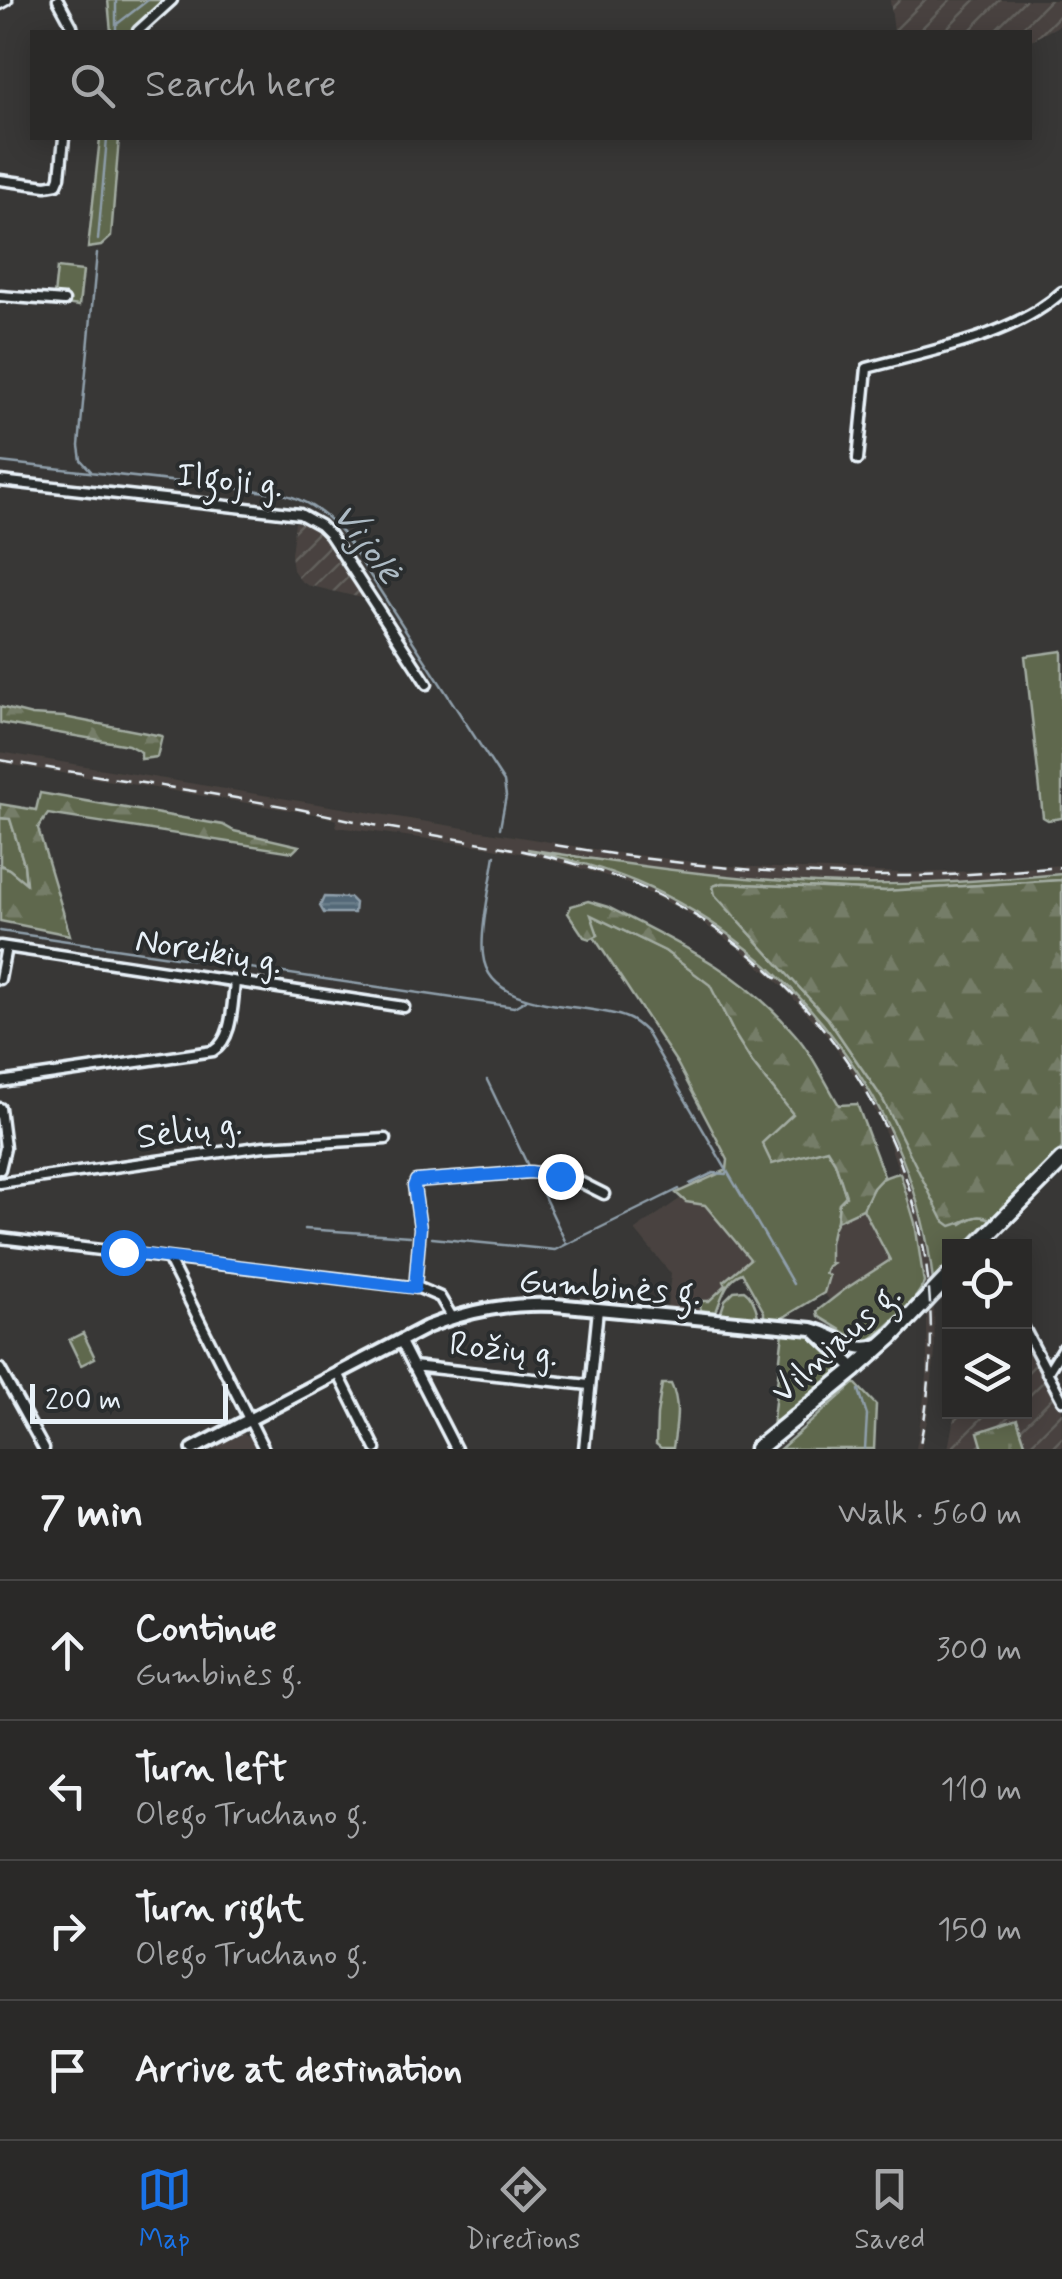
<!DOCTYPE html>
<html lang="en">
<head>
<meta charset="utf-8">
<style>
	body { margin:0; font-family:Mynerve,sans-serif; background:#363534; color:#f1f3f6 }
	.controls { position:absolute; right:30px; bottom:30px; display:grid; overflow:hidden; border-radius:0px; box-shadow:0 5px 25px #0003 }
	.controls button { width:90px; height:90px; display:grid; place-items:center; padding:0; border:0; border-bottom:2px solid #464545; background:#2a2928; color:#f1f3f6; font:50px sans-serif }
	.scale { position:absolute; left:30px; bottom:25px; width:198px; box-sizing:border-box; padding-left:10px; border:5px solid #e8f1f8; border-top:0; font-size:28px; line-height:35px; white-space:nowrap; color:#e8f1f8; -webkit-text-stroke:8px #2a2d2e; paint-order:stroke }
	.stop { position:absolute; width:30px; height:30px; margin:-22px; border:8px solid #1a73e8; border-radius:50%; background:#fff }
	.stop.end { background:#1a73e8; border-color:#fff; box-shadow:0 2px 10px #0008 }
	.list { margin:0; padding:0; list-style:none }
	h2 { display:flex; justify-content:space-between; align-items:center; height:130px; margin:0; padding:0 40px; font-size:42px }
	h2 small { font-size:32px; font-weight:400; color:#a5a6a8 }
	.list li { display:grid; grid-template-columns:65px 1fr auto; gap:30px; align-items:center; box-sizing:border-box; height:140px; padding:0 40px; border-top:2px solid #464545 }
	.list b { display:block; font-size:38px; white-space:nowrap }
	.list p { margin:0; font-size:32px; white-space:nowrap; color:#a5a6a8 }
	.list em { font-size:32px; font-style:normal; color:#a5a6a8 }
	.icon { flex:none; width:55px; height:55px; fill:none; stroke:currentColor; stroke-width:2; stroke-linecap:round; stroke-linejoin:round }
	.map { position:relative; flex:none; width:1062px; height:1449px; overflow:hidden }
	.search { position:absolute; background:#2a2928; box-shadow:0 5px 25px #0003; left:30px; right:30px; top:30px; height:110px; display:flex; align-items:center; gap:25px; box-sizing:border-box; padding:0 35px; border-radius:0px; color:#a5a6a8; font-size:38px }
	.sheet { height:690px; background:#2a2928 }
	nav { display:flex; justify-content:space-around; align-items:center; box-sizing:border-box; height:140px; border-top:2px solid #464545; background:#2a2928; font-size:28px; color:#a5a6a8 }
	nav a { display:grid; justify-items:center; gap:5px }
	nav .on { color:#1a73e8 }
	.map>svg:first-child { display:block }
	.built { fill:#48433f }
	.industrial { fill:url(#industrial-furrows) }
	.green { fill:#5e674d; stroke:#a3aca2; stroke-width:2.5 }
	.forest { fill:url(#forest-firs); stroke:#a3aca2; stroke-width:2.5 }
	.wetland { fill:url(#wetland-marsh); stroke:#a3aca2; stroke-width:2.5 }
	.water { fill:url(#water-rules); stroke:#8f9fab; stroke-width:2.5 }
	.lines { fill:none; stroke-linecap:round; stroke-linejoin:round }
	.stream { stroke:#8f9fab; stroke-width:2.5 }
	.street-casing { stroke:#e8f1f8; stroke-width:15 }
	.secondary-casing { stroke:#e8f1f8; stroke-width:18 }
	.highway-casing { stroke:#e8f1f8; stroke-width:21 }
	.street { stroke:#2a2d2e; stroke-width:8 }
	.secondary { stroke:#2a2d2e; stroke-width:10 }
	.highway { stroke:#2a2d2e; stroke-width:14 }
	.rail { stroke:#e8f1f8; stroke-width:2.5; stroke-dasharray:15 8; stroke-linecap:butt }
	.route { stroke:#1a73e8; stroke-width:12 }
	.labels { text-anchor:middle; stroke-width:8; stroke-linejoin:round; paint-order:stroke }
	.street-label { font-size:35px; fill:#e8f1f8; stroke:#2a2d2e }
	.water-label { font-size:38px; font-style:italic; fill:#acbac4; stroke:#2a2d2e }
</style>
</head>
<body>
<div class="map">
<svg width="1062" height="1449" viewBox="0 0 1062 1449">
	<defs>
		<pattern id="industrial-furrows" width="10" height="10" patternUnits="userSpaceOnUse" patternTransform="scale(2.5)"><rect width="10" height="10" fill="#48433f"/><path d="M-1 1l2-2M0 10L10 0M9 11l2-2" fill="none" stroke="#625f5c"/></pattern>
		<pattern id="forest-firs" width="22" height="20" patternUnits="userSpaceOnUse" patternTransform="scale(2.5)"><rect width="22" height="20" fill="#5e674d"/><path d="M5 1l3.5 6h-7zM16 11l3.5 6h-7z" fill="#757d67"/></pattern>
		<pattern id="wetland-marsh" width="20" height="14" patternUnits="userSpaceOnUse" patternTransform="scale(2.5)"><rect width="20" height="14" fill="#5e674d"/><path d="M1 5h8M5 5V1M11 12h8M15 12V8" fill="none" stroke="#757d67"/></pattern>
		<pattern id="water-rules" width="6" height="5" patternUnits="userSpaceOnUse" patternTransform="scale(2.5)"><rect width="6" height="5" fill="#536877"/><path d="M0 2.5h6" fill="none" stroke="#6c7e8b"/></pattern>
	</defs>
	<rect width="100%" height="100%" fill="#383736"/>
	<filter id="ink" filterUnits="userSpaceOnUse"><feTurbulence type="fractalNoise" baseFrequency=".01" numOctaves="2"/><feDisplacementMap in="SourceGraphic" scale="20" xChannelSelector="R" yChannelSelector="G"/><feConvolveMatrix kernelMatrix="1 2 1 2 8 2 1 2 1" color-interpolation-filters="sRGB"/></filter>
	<g filter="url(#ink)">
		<!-- built -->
		<path class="built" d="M0,752L611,852L729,866L905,873L982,871L1062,865V874L983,881L907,884L818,883L670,871L544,852L635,881L687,908L741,944L786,983L809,1007L852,1064L890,1131L918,1206L933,1281L926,1289L912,1209L886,1134L870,1100L849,1067L825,1033L783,987L739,948L686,912L634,886L613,878L541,857L482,846L336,827L337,820L314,814L0,763Z
			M681,1198L687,1202L704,1205L751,1259L725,1281L727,1284L708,1302L701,1301L700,1310L667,1307L671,1274L635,1230Z
			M863,1209L891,1260L830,1301L824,1293L829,1276L825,1274L830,1263L833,1229L837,1221Z
			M934,1305L935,1353L927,1421L921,1449H916L927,1377V1312Z
			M243,1433L253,1439L258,1449H211Z"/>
		<!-- industrial -->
		<path class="industrial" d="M890,0H1062V24L1030,41V32H894Z
			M302,517L322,530L370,600L307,585L300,580L293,570L291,554L295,522L301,523Z
			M1025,1337L1062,1408V1449H948L955,1412H1024Z"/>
		<!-- green -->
		<path class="green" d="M108,0H169L143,21L134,32H111Z
			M100,138H119L111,237L101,246L88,248Z
			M57,268L83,271L79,306L65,304V298L54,296Z
			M1062,651V818L1048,820L1043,817L1025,656Z
			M0,818L10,819L24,864L26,885L9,869L0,865Z
			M527,849C623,864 719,878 816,883C899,887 980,881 1062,874V880L885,891L722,883L713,886L715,895L828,1019L882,1098L962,1224C974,1216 980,1214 993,1220L967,1246H950L949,1264L933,1281C914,1109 796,950 636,882C601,867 563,858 527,849Z
			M589,914L665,951L711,985L735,1035L752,1062L793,1114L827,1149L835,1162L846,1196L839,1203L837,1221L833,1229L830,1243V1262L833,1263L828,1266L825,1273L829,1276L824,1293L779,1320L764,1319V1312L742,1273C726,1279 722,1297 716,1312L700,1310L701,1301H709L726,1285L724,1281L750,1259L705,1205L686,1202L676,1193L727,1170L728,1160L677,1063L594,937L598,935Z
			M900,1173L915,1223L924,1283C914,1305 890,1323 872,1339L866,1342L859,1341L818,1316L817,1311L844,1290L890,1260L863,1209C873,1186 874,1178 900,1173Z
			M744,1290C753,1296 756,1307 758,1316L756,1320L721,1312L725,1300L734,1291Z
			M783,1332L816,1336L841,1360L842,1364L838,1374L772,1428Z
			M83,1333L95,1358L81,1365L69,1340Z
			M855,1383L876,1405L874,1449H780Z
			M662,1384H671C681,1404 676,1426 673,1448H661L656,1444L657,1415Z"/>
		<!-- forest -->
		<path class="forest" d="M0,707L32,715L64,717L162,736L157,757L141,759V752L128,745L0,723Z
			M40,793L223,825L234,831L299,846L293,852L48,814L38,828L70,935L0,921V865L9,869L26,883L24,864L10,819L0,818V804L36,810Z
			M1062,880V1148L993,1220C974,1211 969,1222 951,1226L943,1220L882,1098L828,1019L715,895L713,886L722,883L885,891Z
			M588,901L608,907C678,943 741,971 794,1033C812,1053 825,1082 839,1105L857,1104L884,1176L873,1188L863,1209L837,1221L839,1203L846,1196L835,1162L827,1149L772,1164L762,1143L793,1114L752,1062L735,1035L710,985L665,951L591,915L598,935L590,939L584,937L568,913L571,906Z"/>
		<!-- wetland -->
		<path class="wetland" d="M1017,1419L1027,1449H983L978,1432Z"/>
		<!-- water -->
		<path class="water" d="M324,897L350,898L355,903L354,913H324L320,906Z"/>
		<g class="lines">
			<!-- stream -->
			<path class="stream" d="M116,0V32
				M117,24L148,0
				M98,240L107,138
				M0,462L277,493C305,498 326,513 344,535L504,782L506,796L500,828
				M91,471L81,460L79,446L97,253
				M495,855C491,882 480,930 483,955C489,1014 586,1001 627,1018C635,1021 640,1026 646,1032L793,1284
				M0,931L514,1007L526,1000
				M487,1080L529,1168
				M535,1177L566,1243
				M690,1184L713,1173L726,1174
				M304,1229L410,1236
				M432,1238L555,1250L679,1189
				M859,1390L867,1415L865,1449"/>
			<!-- street casing -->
			<g class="street-casing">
				<path id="street" d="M58,0L72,26L73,32
					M0,4L7,0
					M138,31L172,0
					M0,180L46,186L57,184L60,177L64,138
					M0,296L64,301
					M858,459L867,368C929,351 1015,336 1062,292
					M0,481L300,514L320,525L330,535L427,684
					M0,946L404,1007
					M0,979L6,947
					M0,1082L213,1051C233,1039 232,1005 235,983
					M0,1108L5,1148L0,1169
					M0,1183L264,1146L386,1139
					M0,1238L419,1288L440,1297L452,1317
					M168,1258L264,1449
					M415,1288L420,1228L414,1186L416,1181L530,1172L560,1175L578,1181L604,1194
					M1024,1328L1062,1400
					M400,1340L456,1449
					M413,1366L589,1385
					M0,1369L44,1449
					M338,1373L376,1449
					M1047,1373L1062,1349
					M584,1449L598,1309"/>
			</g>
			<!-- secondary casing -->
			<g class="secondary-casing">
				<path id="secondary" d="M817,1333L855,1369
					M193,1449L427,1327C470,1310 509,1303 555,1305L812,1329C836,1335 856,1355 878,1345"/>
			</g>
			<!-- highway casing -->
			<g class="highway-casing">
				<path id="highway" d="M977,1246L1062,1160
					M757,1449L855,1369L891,1337L950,1275"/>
			</g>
			<!-- street -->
			<use href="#street" class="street"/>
			<!-- secondary -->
			<use href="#secondary" class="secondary"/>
			<!-- highway -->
			<use href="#highway" class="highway"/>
			<!-- rail -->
			<path class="rail" d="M0,760C100,777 200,791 299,809C324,814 349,820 374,825C446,838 519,846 589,868C717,907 820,999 880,1117C933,1220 942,1337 919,1449
				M554,845C671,864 789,877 908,876C959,876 1011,871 1062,867"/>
		</g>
	</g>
	<g class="lines" filter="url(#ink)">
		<!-- route -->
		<path class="route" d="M123,1252L415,1288L420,1228L414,1186L416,1181L530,1172L560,1176"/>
	</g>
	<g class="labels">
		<!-- street labels -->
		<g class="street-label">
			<text transform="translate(230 479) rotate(6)" y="12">Ilgoji g.</text>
			<text transform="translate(209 950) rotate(9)" y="12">Noreikių g.</text>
			<text transform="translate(189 1129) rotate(-8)" y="12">Sėlių g.</text>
			<text transform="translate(610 1286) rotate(4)" y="12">Gumbinės g.</text>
			<text transform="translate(835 1342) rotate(-42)" y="12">Vilniaus g.</text>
			<text transform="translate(504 1348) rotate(6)" y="12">Rožių g.</text>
		</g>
		<!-- water labels -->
		<g class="water-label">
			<text transform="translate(369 542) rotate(53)" y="13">Vijolė</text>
		</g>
	</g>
</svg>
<div class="controls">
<button><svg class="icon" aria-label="locate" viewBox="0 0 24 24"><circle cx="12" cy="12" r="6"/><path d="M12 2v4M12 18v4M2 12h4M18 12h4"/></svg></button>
<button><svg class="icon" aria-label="layers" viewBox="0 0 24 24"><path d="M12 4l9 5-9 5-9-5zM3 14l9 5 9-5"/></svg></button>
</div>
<div class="scale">200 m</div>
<div class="stop" style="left:123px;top:1252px"></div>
<div class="stop end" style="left:560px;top:1176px"></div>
<div class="search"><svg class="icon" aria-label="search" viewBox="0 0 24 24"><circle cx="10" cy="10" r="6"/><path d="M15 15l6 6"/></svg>Search here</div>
</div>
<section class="sheet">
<h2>7 min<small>Walk · 560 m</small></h2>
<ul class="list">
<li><svg class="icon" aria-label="ahead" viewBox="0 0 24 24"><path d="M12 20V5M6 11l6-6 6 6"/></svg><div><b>Continue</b><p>Gumbinės g.</p></div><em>300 m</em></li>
<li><svg class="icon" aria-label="left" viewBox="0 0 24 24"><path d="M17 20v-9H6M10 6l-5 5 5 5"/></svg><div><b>Turn left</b><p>Olego Truchano g.</p></div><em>110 m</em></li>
<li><svg class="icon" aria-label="right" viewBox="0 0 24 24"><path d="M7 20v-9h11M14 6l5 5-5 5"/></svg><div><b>Turn right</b><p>Olego Truchano g.</p></div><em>150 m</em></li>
<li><svg class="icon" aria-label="arrive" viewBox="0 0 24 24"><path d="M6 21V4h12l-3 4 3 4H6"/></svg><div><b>Arrive at destination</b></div></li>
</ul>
</section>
<nav>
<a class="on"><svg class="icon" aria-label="map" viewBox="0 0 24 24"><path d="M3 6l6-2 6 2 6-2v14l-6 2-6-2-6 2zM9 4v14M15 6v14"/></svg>Map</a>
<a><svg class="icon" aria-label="directions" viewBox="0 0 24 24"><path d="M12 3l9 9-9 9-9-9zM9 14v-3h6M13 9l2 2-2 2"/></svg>Directions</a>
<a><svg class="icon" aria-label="saved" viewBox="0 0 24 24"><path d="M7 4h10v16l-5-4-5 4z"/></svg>Saved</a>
</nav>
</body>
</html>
